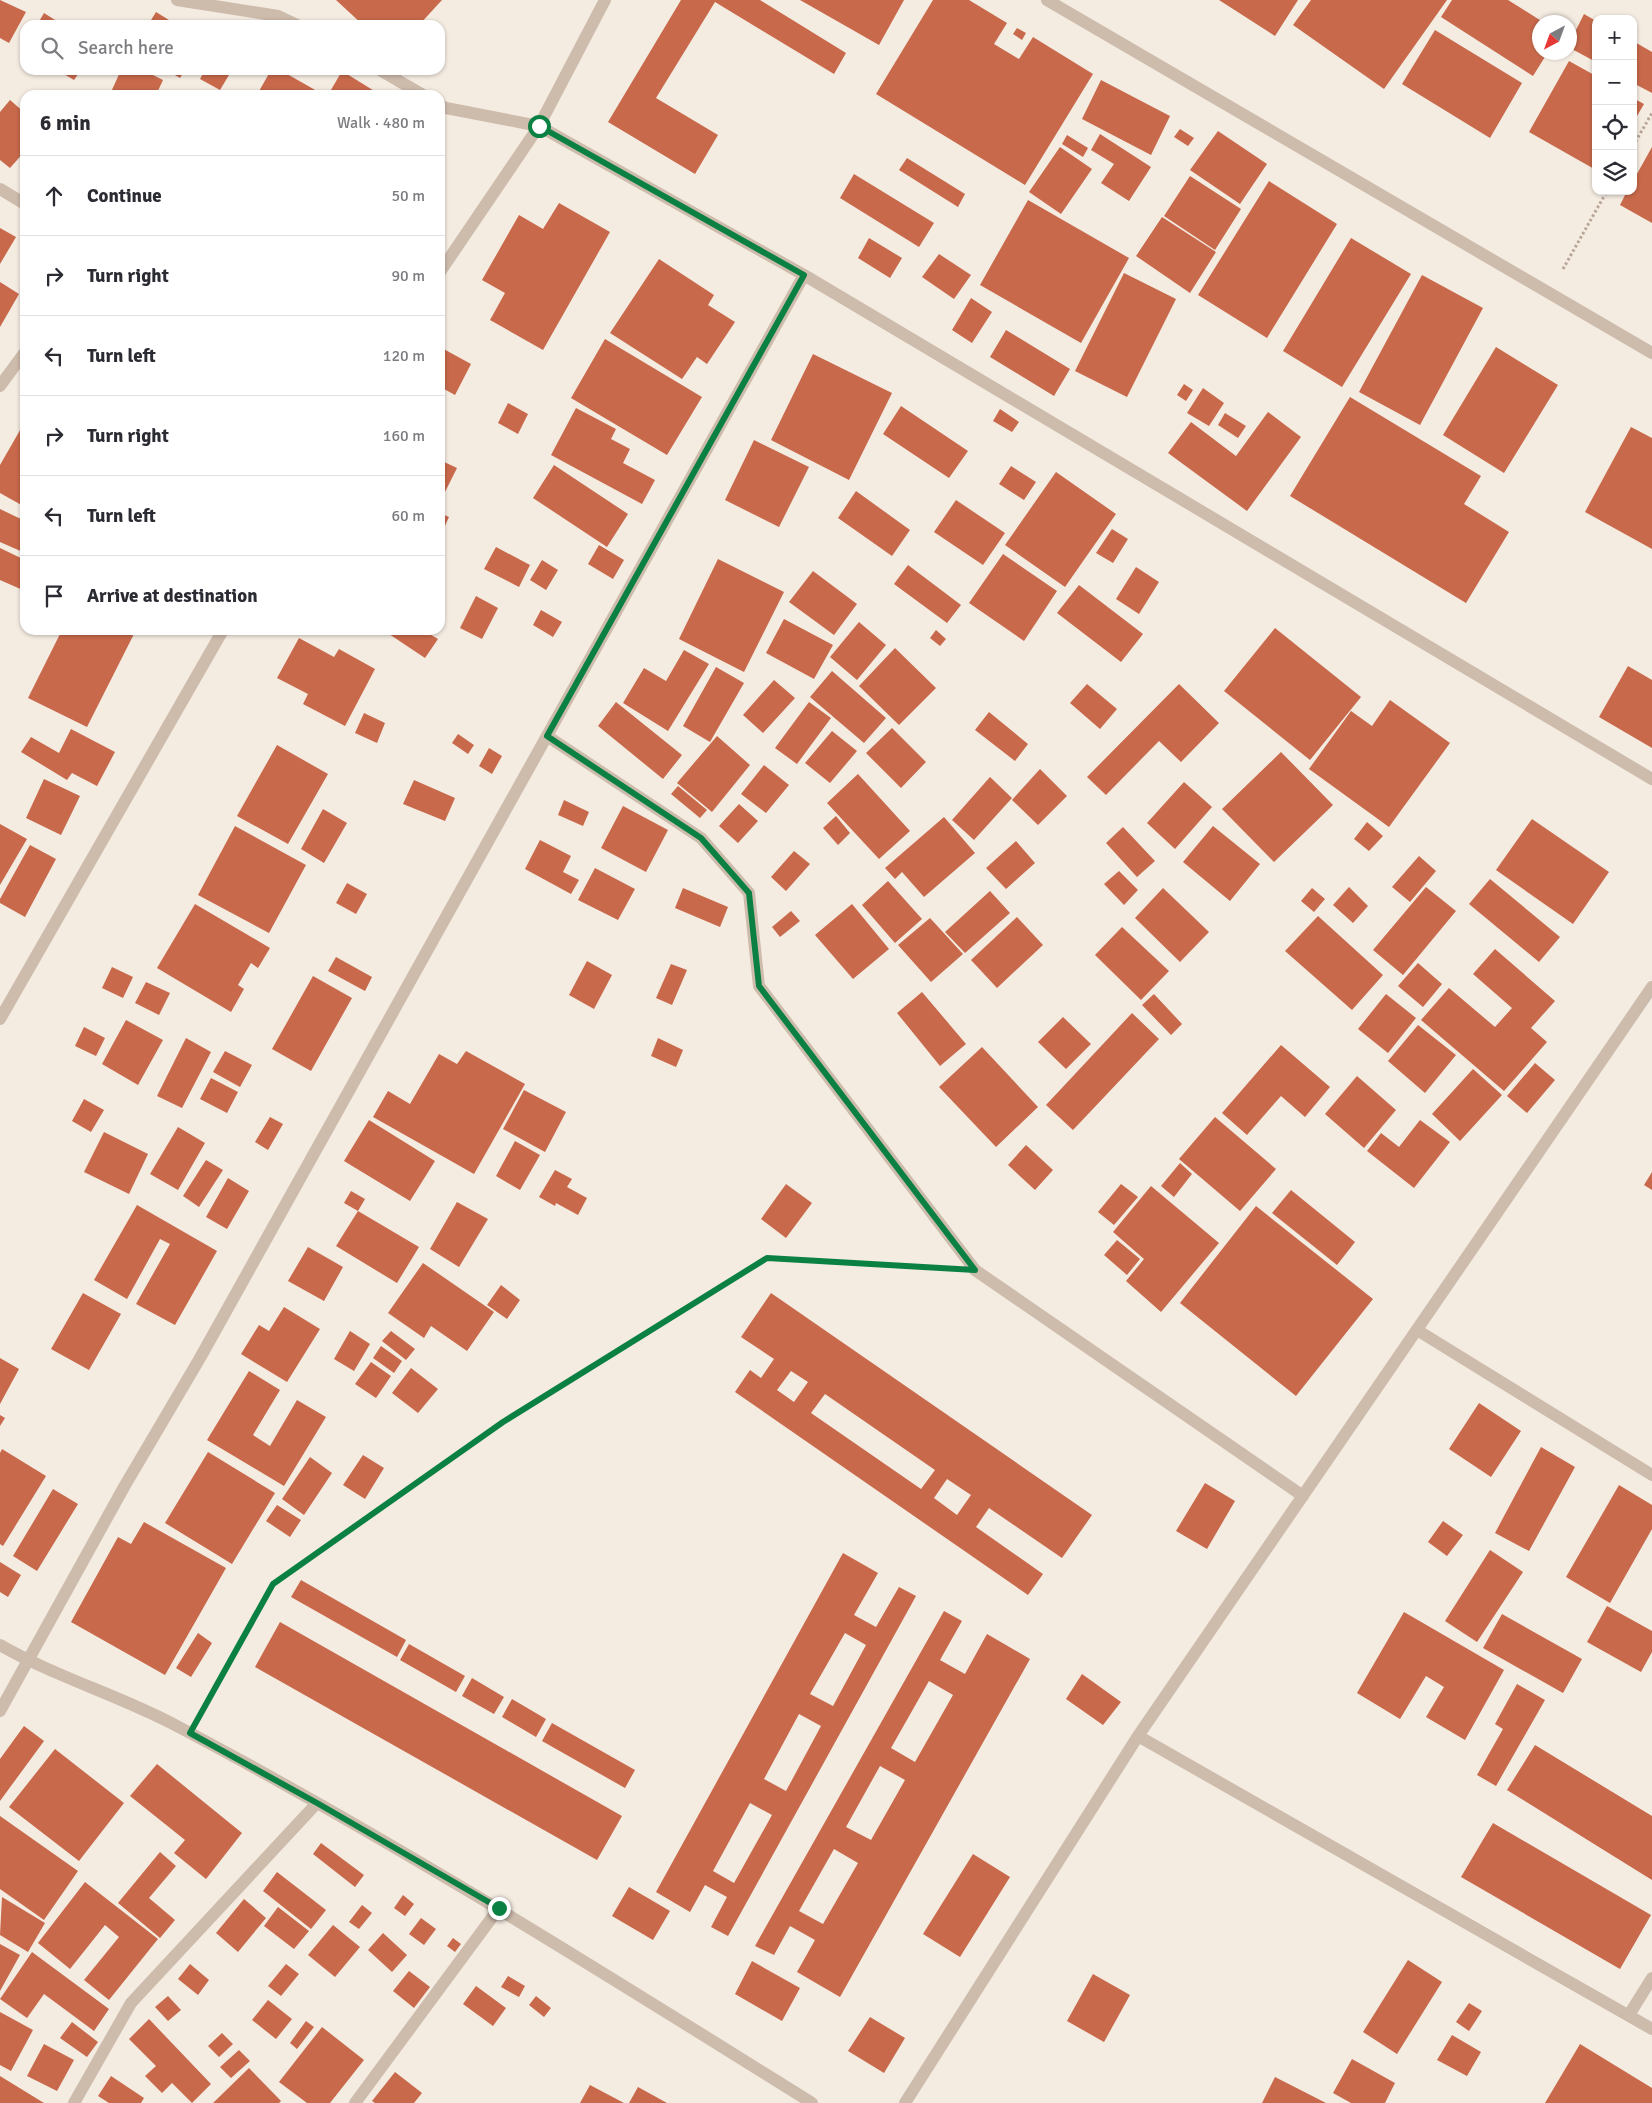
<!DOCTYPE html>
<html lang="en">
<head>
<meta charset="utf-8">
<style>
	body { margin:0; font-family:Signika,sans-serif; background:#f7f7f7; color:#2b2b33 }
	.controls { position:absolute; right:15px; top:15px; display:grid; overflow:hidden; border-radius:10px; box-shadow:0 1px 4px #0004 }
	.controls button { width:45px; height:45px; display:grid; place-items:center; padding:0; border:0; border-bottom:1px solid #e1e1e2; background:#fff; color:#2b2b33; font:25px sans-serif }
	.compass { position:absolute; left:1532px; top:15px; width:45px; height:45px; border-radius:50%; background:#fff; box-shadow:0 1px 4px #0004; rotate:221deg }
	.stop { position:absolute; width:15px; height:15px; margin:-11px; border:4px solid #0b8043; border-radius:50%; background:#fff }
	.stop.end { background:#0b8043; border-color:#fff; box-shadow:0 1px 5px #0008 }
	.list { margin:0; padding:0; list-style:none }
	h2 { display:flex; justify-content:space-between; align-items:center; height:65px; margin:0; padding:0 20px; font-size:21px }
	h2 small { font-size:16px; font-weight:400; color:#7c7c81 }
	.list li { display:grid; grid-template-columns:32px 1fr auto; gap:15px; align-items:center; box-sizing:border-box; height:80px; padding:0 20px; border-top:1px solid #e1e1e2 }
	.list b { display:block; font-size:19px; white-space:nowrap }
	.list em { font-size:16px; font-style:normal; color:#7c7c81 }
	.icon { flex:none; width:28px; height:28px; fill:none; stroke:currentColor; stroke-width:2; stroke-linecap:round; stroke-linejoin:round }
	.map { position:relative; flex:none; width:1652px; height:2103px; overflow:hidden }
	.search { position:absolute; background:#fff; box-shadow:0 1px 4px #0004; left:20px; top:20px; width:425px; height:55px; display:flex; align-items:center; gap:12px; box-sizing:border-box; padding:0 18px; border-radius:15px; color:#7c7c81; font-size:19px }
	.panel { position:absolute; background:#fff; box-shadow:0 1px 4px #0004; left:20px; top:90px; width:425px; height:545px; border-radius:15px }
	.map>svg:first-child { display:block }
	.building { fill:#c8694b; fill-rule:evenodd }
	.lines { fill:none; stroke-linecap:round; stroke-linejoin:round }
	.path { stroke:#b9a596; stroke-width:3; stroke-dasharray:2.5 2.5; stroke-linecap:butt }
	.minor { stroke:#cdbbac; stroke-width:12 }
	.route { stroke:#0b8043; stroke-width:6 }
</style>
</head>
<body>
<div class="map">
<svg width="1652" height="2103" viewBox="0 0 1652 2103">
	<rect width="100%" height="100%" fill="#f4ebe1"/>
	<!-- building -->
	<path class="building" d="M0,0L26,12L9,43L0,38Z
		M336,0H442L419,25H363Z
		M681,0H760L846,53L834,74L715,2L656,98L718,135L695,174L608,122Z
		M800,0H904L879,45Z
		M933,0H969L1007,23L994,44L1019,59L1033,37L1093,74L1025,185L876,94Z
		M1219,0H1298L1275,36Z
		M1311,0H1447L1384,89L1293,25Z
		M1452,0H1508L1543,22H1540V52H1548L1533,76L1441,17Z
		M156,12L177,25H148Z
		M44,13L63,25H37Z
		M1584,14L1596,21V62L1570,48V42Z
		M1017,28L1026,33L1022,40L1013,34Z
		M1435,30L1522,83L1490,138L1402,84Z
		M1633,41L1652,52V93L1633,83Z
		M1569,61L1596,76V170L1529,132Z
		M57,70H81L74,80Z
		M121,70H143L163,80L156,95H116L111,92Z
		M166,70H185L180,78Z
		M205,70H232L220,90L200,79Z
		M271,70H280L324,95H262L258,93Z
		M342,71L376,92L374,95H328Z
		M1101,80L1170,116L1151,155L1082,119Z
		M1633,98L1644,104L1633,123Z
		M10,100L25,113V151L10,168L0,160V112Z
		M1180,129L1194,138L1188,146L1174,137Z
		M1218,131L1267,164L1240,204L1190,170Z
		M1100,134L1151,167L1129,201L1101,183L1114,164L1091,150Z
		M1067,135L1088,148L1083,157L1062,144Z
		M1060,147L1092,169L1061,214L1029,192Z
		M1652,147V223L1620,205L1627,191H1633V181Z
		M907,158L965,194L958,207L899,170Z
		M854,174L934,223L919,247L840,198Z
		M1190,176L1241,209L1215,250L1164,216Z
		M1269,181L1337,224L1267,338L1198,295Z
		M1028,200L1129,258L1081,343L980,285Z
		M559,203L610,232L543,350L490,320L505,293L482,280L519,215L543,229Z
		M1162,217L1216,252L1190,293L1136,256Z
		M0,228L16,237L0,264Z
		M869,238L902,258L890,278L858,258Z
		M1351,238L1411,274L1342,387L1283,351Z
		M939,254L971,275L954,299L922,277Z
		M659,259L714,295L708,305L735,322L707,364L697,357L682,379L610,333Z
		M1124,273L1176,299L1127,397L1075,371Z
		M1422,275L1483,308L1420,425L1359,392Z
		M0,282L19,294L0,327Z
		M971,298L992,312L972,343L952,330Z
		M1006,330L1070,369L1054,396L990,357Z
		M605,339L702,397L667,455L571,398Z
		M440,347L471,364L455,395L444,389L440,396Z
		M1496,347L1558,385L1504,473L1443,435Z
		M813,354L892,393L849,480L771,440Z
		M1184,384L1193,390L1186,401L1177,395Z
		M1203,388L1224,403L1209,426L1187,413Z
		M1350,397L1481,476L1464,504L1509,532L1466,603L1290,496Z
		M508,403L528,414L518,434L498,423Z
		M901,406L968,451L949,478L883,434Z
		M576,408L616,429L611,439L630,449L623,463L655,480L642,504L551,455Z
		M1000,409L1019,422L1012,432L993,421Z
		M1268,412L1301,437L1247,511L1168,453L1191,422L1236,456Z
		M1225,413L1246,426L1238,438L1218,425Z
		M23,425L25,426V507L0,493V465Z
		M1631,427L1652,438V549L1585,512Z
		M754,440L809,467L779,527L725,500Z
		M440,460L457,468L442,498L440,497Z
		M554,465L628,514L607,547L533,498Z
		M1011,466L1036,482L1024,500L999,484Z
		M1056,472L1116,514L1065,587L1005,545Z
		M856,491L910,530L892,556L838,518Z
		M956,500L1005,533L983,565L934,532Z
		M0,509L25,521V553L0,542Z
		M440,513L449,517L443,530L440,529Z
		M1112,529L1128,539L1113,563L1096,553Z
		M599,545L624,560L613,579L588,564Z
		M496,547L530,565L519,587L484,569Z
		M0,548L25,560V591L0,580Z
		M1003,554L1057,591L1024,641L969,603Z
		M718,559L784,592L744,672L679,639Z
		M542,560L558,570L546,590L530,580Z
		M908,565L961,605L947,623L894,584Z
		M1136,567L1159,582L1139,614L1116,599Z
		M813,571L857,604L834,635L789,602Z
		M1079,585L1143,634L1121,662L1057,613Z
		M476,596L498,608L482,639L460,628Z
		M541,610L562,622L553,637L533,625Z
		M784,619L833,645L814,679L766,653Z
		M859,622L886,645L857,680L830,657Z
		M1275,628L1361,697L1310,760L1224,691Z
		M62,630H136L87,727L28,698Z
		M391,630H423L438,639L425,658L389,634Z
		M936,630L946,639L940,646L930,638Z
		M299,638L334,657L339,649L375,669L345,726L303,704L308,694L277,678Z
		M895,648L936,688L899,725L859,686Z
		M684,650L709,664L668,731L623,703L644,668L666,681Z
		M1628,666L1652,680V748L1599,717Z
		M716,667L744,683L710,742L683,726Z
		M832,671L886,718L864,743L810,697Z
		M774,680L795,698L763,733L743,715Z
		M1087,684L1117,709L1100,729L1070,703Z
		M1179,684L1219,723L1181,762L1159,741L1106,795L1087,777Z
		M1390,700L1450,743L1389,827L1309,769L1351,711L1372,726Z
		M616,702L682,755L663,779L598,726Z
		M809,702L831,718L797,764L775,748Z
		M989,712L1028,744L1015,761L975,730Z
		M364,713L385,723L377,743L355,733Z
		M892,728L926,762L901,788L866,753Z
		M71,729L115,752L97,786L72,773L67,780L21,752L31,737L59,753Z
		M832,731L857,751L830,783L805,763Z
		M458,734L474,745L468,754L452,743Z
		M717,736L750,765L712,812L677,783Z
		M277,745L328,774L288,844L237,816Z
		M489,748L502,756L492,774L479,766Z
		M1281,752L1333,805L1274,862L1222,809Z
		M764,765L789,785L766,813L741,794Z
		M1040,769L1067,796L1038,825L1012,800Z
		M858,774L910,831L879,859L827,803Z
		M990,777L1012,798L974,840L952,820Z
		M44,779L80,796L61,835L26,818Z
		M414,780L455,798L445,821L403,804Z
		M1184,782L1212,807L1175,849L1147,823Z
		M678,786L707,810L700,818L671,794Z
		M564,800L589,812L583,826L558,815Z
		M739,804L758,821L738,843L719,826Z
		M623,806L668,830L646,872L601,848Z
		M323,809L347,823L324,863L301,849Z
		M836,816L850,833L838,845L823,828Z
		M944,817L975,853L924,897L902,872L895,879L885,868Z
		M1532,819L1609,872L1573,924L1496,870Z
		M1367,822L1383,836L1369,851L1354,839Z
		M0,824L27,839L0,885Z
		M235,826L306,865L269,933L198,895Z
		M1213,826L1260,864L1230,901L1183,862Z
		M1123,827L1155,861L1137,877L1106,843Z
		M540,840L571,856L563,872L579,880L571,894L525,869Z
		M1016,841L1035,863L1006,889L986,868Z
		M30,845L56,859L25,917L0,903V899Z
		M794,851L810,864L786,891L771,877Z
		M1419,856L1436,871L1410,902L1392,887Z
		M595,868L635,889L618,920L578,900Z
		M1119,871L1138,890L1124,905L1104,884Z
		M1490,879L1560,937L1539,962L1469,904Z
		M888,881L922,919L895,943L862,905Z
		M347,883L367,894L356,914L336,903Z
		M1349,887L1368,906L1353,923L1333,905Z
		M1426,887L1456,911L1403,975L1373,950Z
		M683,888L728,907L720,927L675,908Z
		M1163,888L1209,932L1180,962L1135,918Z
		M1312,888L1325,899L1314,912L1301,901Z
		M990,891L1010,913L965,953L945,932Z
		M195,904L270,948L258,968L251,963L238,985L244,989L231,1012L157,968Z
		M852,904L889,949L853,979L815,935Z
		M791,911L800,921L780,937L772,927Z
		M1318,916L1383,975L1352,1010L1285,951Z
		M1017,917L1043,945L997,988L971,960Z
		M930,918L963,954L931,982L898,945Z
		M1122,927L1169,971L1141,1000L1095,955Z
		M1495,949L1555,1001L1531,1028L1547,1042L1504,1091L1421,1020L1449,988L1495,1027L1512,1008L1473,974Z
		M336,957L372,977L365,991L328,971Z
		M587,961L612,975L594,1009L569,995Z
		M1418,963L1442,984L1423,1007L1398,986Z
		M671,964L687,970L672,1005L656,998Z
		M112,967L133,977L123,998L102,988Z
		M313,976L352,998L311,1071L272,1049Z
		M146,982L170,993L159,1015L135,1003Z
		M922,992L966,1044L940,1066L897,1013Z
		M1154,994L1182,1024L1171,1035L1142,1005Z
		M1386,994L1416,1018L1388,1053L1358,1029Z
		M1132,1013L1159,1039L1073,1130L1046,1105Z
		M1063,1017L1091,1044L1066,1069L1038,1042Z
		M126,1020L163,1040L138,1085L102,1064Z
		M1418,1025L1456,1055L1425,1093L1388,1061Z
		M84,1027L105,1038L96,1056L75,1046Z
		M186,1038L211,1052L182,1108L157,1096Z
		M658,1038L683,1050L676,1067L651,1056Z
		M1281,1045L1330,1087L1305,1117L1281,1096L1247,1135L1222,1113Z
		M982,1047L1038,1107L996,1147L939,1087Z
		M225,1051L252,1065L240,1087L213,1072Z
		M466,1051L525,1084L474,1174L373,1117L388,1091L410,1104L439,1054L457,1064Z
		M1535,1063L1555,1080L1527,1113L1507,1096Z
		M1473,1069L1502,1095L1460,1141L1432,1114Z
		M1357,1076L1396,1110L1364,1148L1325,1114Z
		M211,1078L238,1092L227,1113L200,1099Z
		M524,1090L566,1112L545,1152L503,1129Z
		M84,1099L104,1110L91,1132L72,1121Z
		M270,1117L283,1124L268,1150L255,1142Z
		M1215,1117L1276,1169L1240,1211L1179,1159Z
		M369,1120L435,1161L410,1201L344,1161Z
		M1420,1120L1450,1142L1414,1188L1367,1151L1381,1133L1399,1147Z
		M178,1127L205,1143L178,1190L150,1174Z
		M104,1132L148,1154L129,1194L84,1172Z
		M515,1141L540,1155L520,1190L496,1176Z
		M1026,1145L1053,1170L1035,1190L1008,1165Z
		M206,1160L223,1170L199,1207L183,1196Z
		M1180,1163L1192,1174L1174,1197L1161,1186Z
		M555,1170L572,1179L567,1187L587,1198L578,1215L556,1203L555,1206L539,1197Z
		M1652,1172V1190L1644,1185Z
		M228,1178L249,1191L227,1229L206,1217Z
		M786,1184L812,1203L786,1238L761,1219Z
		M1121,1184L1138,1197L1114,1225L1098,1212Z
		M1151,1186L1219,1243L1161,1312L1126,1281L1144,1259L1113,1232Z
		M1291,1190L1355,1242L1337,1265L1272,1213Z
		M351,1191L365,1199L358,1211L344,1203Z
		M457,1202L488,1219L459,1267L430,1249Z
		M137,1205L217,1251L175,1325L136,1304L170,1244L160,1239L127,1299L94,1280Z
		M1256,1206L1373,1299L1296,1396L1180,1303Z
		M358,1211L419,1247L397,1283L336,1246Z
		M1117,1240L1140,1259L1127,1275L1104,1255Z
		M308,1247L343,1267L324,1301L288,1281Z
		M423,1263L494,1312L467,1351L431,1326L424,1338L388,1313Z
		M501,1285L520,1300L507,1319L487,1305Z
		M83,1293L121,1314L89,1370L51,1349Z
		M771,1293L1092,1515L1062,1558L989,1508L976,1527L1043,1574L1028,1595L735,1392L750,1370L761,1378L774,1359L741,1337ZM791,1371L808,1382L794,1402L777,1390ZM825,1394L935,1470L921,1489L811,1413ZM947,1479L971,1495L957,1515L934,1498Z
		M284,1307L320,1329L287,1382L241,1354L259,1325L269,1331Z
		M350,1331L370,1344L354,1371L334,1359Z
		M391,1331L415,1349L406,1360L382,1341Z
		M381,1346L402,1361L394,1373L373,1358Z
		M0,1358L19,1369L0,1404Z
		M371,1362L391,1376L376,1398L355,1384Z
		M411,1368L438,1389L418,1413L392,1393Z
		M249,1371L280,1390L253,1435L270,1446L297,1400L326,1417L284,1486L207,1440Z
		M1479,1403L1521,1431L1491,1477L1449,1449Z
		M0,1415L5,1418L0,1426Z
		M1541,1447L1575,1467L1529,1551L1495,1533Z
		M2,1449L46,1476L3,1546L0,1544V1453Z
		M208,1452L275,1493L232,1564L165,1523Z
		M363,1455L384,1468L365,1499L343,1485Z
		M310,1457L332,1473L304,1515L282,1499Z
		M1205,1483L1235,1501L1207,1549L1176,1531Z
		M1619,1485L1652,1505V1529L1610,1603L1566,1577Z
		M53,1489L78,1504L37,1571L13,1556Z
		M277,1505L301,1520L290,1537L266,1521Z
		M1443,1521L1463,1535L1447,1556L1428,1542Z
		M144,1522L226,1568L165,1675L71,1622L118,1537L131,1544Z
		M1490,1550L1523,1572L1477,1642L1445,1621Z
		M843,1553L878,1573L854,1615L876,1627L899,1587L916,1596L728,1936L711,1927L727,1897L705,1885L690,1912L656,1892ZM845,1633L866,1645L833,1706L810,1694ZM799,1714L821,1726L786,1791L764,1779ZM750,1803L772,1815L734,1883L713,1871Z
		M0,1562L21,1575L8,1597L0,1592Z
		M301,1580L406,1640L397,1657L291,1597Z
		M1607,1606L1652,1631V1652L1641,1672L1587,1642Z
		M944,1611L962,1621L940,1660L965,1674L987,1634L1030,1659L840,1997L797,1972L815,1940L790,1926L774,1955L755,1946ZM929,1681L953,1695L915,1762L891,1748ZM880,1766L905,1780L871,1840L846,1827ZM834,1849L858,1863L823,1924L799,1911Z
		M1404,1612L1504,1670L1465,1740L1426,1717L1444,1687L1426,1676L1400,1719L1357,1693Z
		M1502,1614L1582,1659L1563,1693L1483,1648Z
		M280,1622L622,1816L597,1860L255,1667Z
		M198,1633L212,1643L191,1677L176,1668Z
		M409,1644L465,1676L456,1692L400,1660Z
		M1082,1674L1121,1702L1103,1725L1066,1699Z
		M472,1678L504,1697L494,1714L462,1696Z
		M1517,1684L1545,1700L1496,1786L1477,1775L1503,1729L1495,1724Z
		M512,1699L546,1719L536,1737L502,1717Z
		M552,1723L635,1770L625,1788L542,1741Z
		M24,1726L44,1741L0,1801V1759Z
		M1535,1745L1652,1816V1880L1507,1790Z
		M55,1749L124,1803L79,1861L9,1807Z
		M157,1764L242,1833L206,1879L174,1853L185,1840L130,1796Z
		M0,1816L78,1871L44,1920L0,1889Z
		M1493,1823L1651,1915L1620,1969L1461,1877Z
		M321,1843L364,1875L355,1887L313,1854Z
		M160,1852L176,1866L149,1898L175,1920L160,1938L118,1903Z
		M973,1854L1010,1877L960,1957L923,1934Z
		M277,1872L326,1910L311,1929L263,1891Z
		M85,1882L158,1939L109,2000L84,1980L119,1937L105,1925L70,1969L38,1943Z
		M629,1887L670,1911L653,1940L612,1916Z
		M403,1895L414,1904L405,1916L394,1908Z
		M2,1897L45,1923L28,1952L0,1935Z
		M244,1899L266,1918L238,1952L216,1933Z
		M362,1905L372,1913L359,1929L349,1922Z
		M278,1907L309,1931L294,1949L264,1926Z
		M421,1918L436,1929L424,1945L409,1934Z
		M333,1925L360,1947L335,1977L308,1955Z
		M383,1933L407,1955L392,1972L368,1950Z
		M453,1938L461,1944L455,1952L447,1946Z
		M0,1944L20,1955L0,1991Z
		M32,1952L109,2009L94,2031L44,1994L27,2018L0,1999Z
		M1408,1960L1442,1982L1397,2054L1363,2032Z
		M752,1961L800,1988L782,2021L735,1994Z
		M190,1964L209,1980L198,1995L178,1979Z
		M286,1964L299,1974L281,1996L268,1986Z
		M409,1971L430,1987L414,2008L393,1991Z
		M1093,1974L1130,1995L1104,2042L1067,2021Z
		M508,1976L525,1986L519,1997L501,1987Z
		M476,1986L506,2008L493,2026L463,2004Z
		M168,1996L181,2010L168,2021L155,2007Z
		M536,1996L551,2008L544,2017L529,2005Z
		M268,2000L292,2019L276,2039L252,2020Z
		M1469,2003L1482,2011L1469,2031L1456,2022Z
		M0,2012L33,2030L11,2071L0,2065Z
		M870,2017L905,2038L884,2073L848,2051Z
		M149,2019L211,2084L192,2103L172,2083L162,2093L145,2076L156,2066L129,2039Z
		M306,2021L314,2027L297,2049L290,2043Z
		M72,2022L98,2042L87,2057L60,2038Z
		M322,2027L364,2060L330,2103H307L279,2082Z
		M222,2033L233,2044L219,2057L208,2046Z
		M1452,2035L1481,2052L1467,2076L1437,2060Z
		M44,2044L74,2060L57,2091L27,2076Z
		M1580,2044L1652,2088V2103H1545Z
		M239,2050L250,2061L231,2078L220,2067Z
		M1352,2059L1395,2083L1385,2103H1351L1333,2093Z
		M249,2068L281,2101L279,2103H213Z
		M395,2072L422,2093L414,2103H375L372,2101Z
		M0,2076L44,2103H0Z
		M111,2076L144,2098L141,2103H109L98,2096Z
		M1275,2077L1326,2103H1262Z
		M590,2085L624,2103H580Z
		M638,2087L667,2103H629Z"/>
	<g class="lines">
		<!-- path -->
		<path class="path" d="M1633,146L1652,113
			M1563,269L1607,191
			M203,1709L273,1584L503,1422L767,1258L937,1268"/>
		<!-- minor -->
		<path class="minor" d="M177,0L278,16L297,25
			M1047,0L1652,353
			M380,70L423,95
			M440,105L446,108L539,126L804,275L1652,779
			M0,189L25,204
			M440,272L539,126L605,0
			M0,386L25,352
			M547,736L701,838L749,893L759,986L975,1270L1303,1496
			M0,1019L223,630
			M1417,1330L1652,1475
			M0,1645C56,1677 118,1695 175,1725C393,1840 602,1972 812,2103
			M0,1711L124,1487L200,1358L804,275
			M1138,1736L1652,2029
			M1629,2015L1652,1978
			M74,2103L131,2003L317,1803
			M355,2103L499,1908
			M905,2103L1138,1736L1652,987"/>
	</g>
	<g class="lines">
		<!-- route -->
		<path class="route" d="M499,1908L317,1803L190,1733L273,1584L503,1422L767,1258L975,1270L759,986L749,893L701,838L547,736L804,275L539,126"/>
	</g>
</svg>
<div class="controls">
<button>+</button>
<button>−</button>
<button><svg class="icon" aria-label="locate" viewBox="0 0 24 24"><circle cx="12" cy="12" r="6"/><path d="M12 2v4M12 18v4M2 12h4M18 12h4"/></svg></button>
<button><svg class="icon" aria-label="layers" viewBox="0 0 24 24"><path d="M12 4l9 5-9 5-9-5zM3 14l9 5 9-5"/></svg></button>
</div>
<svg class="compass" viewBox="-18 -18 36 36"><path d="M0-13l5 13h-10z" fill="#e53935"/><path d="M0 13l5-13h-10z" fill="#7c7c81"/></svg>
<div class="stop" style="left:539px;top:126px"></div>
<div class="stop end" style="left:499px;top:1908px"></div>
<div class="search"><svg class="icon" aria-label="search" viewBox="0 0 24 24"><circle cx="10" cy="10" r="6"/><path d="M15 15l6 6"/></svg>Search here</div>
<section class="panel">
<h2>6 min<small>Walk · 480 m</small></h2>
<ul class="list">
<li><svg class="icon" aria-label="ahead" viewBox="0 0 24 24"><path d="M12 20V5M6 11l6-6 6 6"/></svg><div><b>Continue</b></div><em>50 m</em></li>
<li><svg class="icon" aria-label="right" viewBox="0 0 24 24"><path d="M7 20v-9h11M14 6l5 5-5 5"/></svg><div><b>Turn right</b></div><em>90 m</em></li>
<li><svg class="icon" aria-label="left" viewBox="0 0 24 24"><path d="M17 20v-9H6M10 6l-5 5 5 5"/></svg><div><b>Turn left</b></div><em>120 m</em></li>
<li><svg class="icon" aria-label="right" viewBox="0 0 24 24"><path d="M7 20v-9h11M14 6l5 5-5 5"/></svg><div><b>Turn right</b></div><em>160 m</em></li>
<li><svg class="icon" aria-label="left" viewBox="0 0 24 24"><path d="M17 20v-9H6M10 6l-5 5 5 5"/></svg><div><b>Turn left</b></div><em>60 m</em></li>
<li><svg class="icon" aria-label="arrive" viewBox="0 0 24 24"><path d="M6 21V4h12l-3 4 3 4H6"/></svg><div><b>Arrive at destination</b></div></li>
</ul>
</section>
</div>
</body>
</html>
